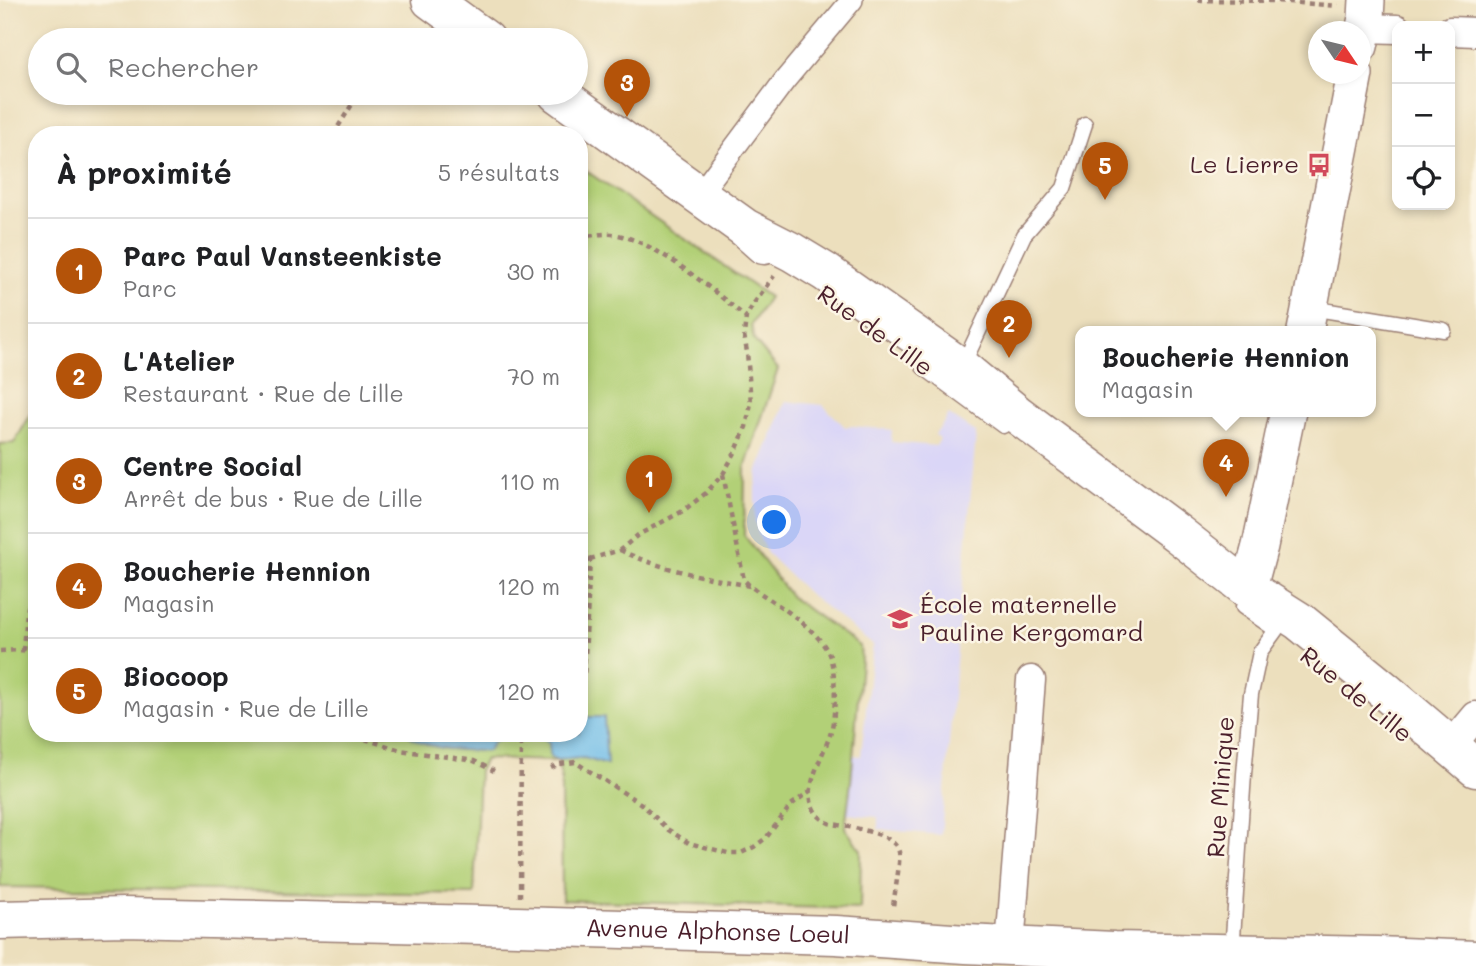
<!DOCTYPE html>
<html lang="fr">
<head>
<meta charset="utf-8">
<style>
	body { margin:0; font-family:Mali,sans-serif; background:#f2f2f2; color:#202124 }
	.controls { position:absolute; right:21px; top:21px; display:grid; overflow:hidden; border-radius:14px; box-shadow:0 4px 10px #0003 }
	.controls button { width:63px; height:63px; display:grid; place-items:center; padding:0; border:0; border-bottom:2px solid #e0e0e0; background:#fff; color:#202124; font:35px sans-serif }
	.compass { position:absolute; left:1308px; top:21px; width:63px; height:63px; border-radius:50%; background:#fff; box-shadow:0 4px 10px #0003; rotate:125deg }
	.you { position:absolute; left:775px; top:523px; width:24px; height:24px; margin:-18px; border:5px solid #fff; border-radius:50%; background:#1a73e8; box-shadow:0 0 0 10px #1a73e833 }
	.badge { display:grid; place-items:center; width:46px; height:46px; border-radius:50%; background:#b45309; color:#fff; font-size:23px; font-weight:700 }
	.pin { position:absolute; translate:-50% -58px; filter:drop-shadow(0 2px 4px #0008) }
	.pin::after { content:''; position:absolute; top:37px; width:24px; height:21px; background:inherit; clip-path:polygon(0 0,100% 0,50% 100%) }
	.popup { position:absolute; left:1075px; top:326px; width:301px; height:91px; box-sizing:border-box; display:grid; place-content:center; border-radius:14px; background:#fff; filter:drop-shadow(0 2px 5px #0005); font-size:23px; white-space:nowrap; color:#757577 }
	.popup b { font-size:26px; color:#202124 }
	.popup::after { content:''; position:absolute; left:50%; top:100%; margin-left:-14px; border:14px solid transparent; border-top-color:#fff }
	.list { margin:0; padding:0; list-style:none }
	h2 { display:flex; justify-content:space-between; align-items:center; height:91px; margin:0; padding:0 28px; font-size:30px }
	h2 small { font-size:23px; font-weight:400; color:#757577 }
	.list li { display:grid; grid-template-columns:46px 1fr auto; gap:21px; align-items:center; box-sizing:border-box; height:105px; padding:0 28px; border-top:2px solid #e0e0e0 }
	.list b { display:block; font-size:26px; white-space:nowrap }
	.list p { margin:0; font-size:23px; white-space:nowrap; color:#757577 }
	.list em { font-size:23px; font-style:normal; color:#757577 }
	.icon { flex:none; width:38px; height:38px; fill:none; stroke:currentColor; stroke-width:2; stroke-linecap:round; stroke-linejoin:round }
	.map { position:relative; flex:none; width:1476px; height:966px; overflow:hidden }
	.search { position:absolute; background:#fff; box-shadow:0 4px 10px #0003; left:28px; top:28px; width:560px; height:77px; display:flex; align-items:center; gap:18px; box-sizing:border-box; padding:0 24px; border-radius:38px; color:#757577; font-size:26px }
	.panel { position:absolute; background:#fff; box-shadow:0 4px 10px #0003; left:28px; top:126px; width:560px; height:616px; border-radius:28px }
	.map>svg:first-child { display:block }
	.built { fill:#dad6f7 }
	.green { fill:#b2d077; stroke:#7e7851; stroke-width:2 }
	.water { fill:#6fbde9; stroke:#5c6e8a; stroke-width:2 }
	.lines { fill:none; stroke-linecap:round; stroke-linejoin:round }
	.service-casing { stroke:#9b7f74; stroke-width:17 }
	.pedestrian-casing { stroke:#9b7f74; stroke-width:24 }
	.minor-casing { stroke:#9b7f74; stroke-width:31 }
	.tertiary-casing { stroke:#9b7f74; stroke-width:38 }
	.secondary-casing { stroke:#9b7f74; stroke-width:41 }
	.primary-casing { stroke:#9b7f74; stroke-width:41 }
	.path { stroke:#9b7f74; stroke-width:4.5; stroke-dasharray:5 5; stroke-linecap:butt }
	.service { stroke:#fff; stroke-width:14 }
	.pedestrian { stroke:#fff; stroke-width:21 }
	.minor { stroke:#fff; stroke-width:28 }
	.tertiary { stroke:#fff; stroke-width:35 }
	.secondary { stroke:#fff; stroke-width:38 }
	.primary { stroke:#fff; stroke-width:38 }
	.labels { text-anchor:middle; stroke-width:5; stroke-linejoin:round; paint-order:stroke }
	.poi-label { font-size:24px; fill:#4a1f2b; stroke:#fcf5e5; text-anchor:end }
	.street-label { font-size:24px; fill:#4a1f2b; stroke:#fcf5e5 }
</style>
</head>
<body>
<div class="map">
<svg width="1476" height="966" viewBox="0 0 1476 966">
	<rect width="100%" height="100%" fill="#fcf5e5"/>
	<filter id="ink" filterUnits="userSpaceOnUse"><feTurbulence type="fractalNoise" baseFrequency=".0143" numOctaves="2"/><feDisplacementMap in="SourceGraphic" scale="14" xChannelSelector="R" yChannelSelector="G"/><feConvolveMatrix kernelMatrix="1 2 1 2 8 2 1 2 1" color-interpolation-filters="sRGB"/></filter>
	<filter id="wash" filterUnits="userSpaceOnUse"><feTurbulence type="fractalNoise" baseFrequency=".00686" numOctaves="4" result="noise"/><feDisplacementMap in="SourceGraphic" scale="28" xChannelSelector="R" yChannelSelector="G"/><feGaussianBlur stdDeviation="1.57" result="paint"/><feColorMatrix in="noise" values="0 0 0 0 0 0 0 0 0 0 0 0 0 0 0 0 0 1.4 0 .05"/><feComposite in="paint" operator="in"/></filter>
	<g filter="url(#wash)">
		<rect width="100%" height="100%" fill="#ecdfbd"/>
		<!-- built -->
		<path class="built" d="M786,401L823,405L845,427L852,426L892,430L891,442L936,446L940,439L935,435L949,415L976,433L941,835L878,829V817L828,812L848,755L861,756L873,645L808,593L767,553L761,541L755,521V488L758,470Z"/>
		<!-- green -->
		<path class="green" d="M579,166L769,297L751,325L754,340L778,369L745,468L744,535L791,597L860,646L861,661L851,782L845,828L861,850L860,909L562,900L561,778L558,761L485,759L479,771L474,894L0,887V444L14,443L37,404V733H579Z"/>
		<!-- water -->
		<path class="water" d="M579,717H604L607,765L584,758L557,760L550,757L549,743L539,737H503L492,743L488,751C458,750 430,751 405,733H579Z"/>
	</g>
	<g filter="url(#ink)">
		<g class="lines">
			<!-- service casing -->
			<g class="service-casing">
				<path id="service" d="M1311,308L1444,330
					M923,367L1003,426
					M962,367L1024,235L1064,188L1085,124
					M1232,952L1244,774L1251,694L1260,652L1276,630L1243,607"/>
			</g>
			<!-- pedestrian casing -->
			<g class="pedestrian-casing">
				<path id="pedestrian" d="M699,195L785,80L852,0"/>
			</g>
			<!-- minor casing -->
			<g class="minor-casing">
				<path id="minor" d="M1364,28L1397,29
					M1450,31L1476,32
					M1450,747L1476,716
					M1010,946L1031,680"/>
			</g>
			<!-- tertiary casing -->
			<g class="tertiary-casing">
				<path id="tertiary" d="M1360,46L1366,18L1367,0
					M1305,331L1355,74
					M1245,587L1252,576L1260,546L1288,411"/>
			</g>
			<!-- secondary casing -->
			<g class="secondary-casing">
				<g id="secondary">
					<path id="s1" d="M0,920L124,917L482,925L836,935L966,944L1114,951L1377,956L1476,960"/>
				</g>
			</g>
			<!-- primary casing -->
			<g class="primary-casing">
				<path id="primary" d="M431,0L486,40
					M557,93L745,228L764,245
					M745,228L792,252L825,272L959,366L1018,415L1178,534L1245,587L1299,621L1384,690L1476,768"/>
			</g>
			<!-- path -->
			<path class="path" d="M1198,0L1276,1L1338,6
				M333,135L359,93
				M579,237C590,236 601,233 612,234C654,239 712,290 746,317
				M723,474L744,580L750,586C774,603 814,625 828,652C837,671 836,712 831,732C822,761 791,804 829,823C848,828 894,831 899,852C901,861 894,896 893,907
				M579,541L590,559L584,676H579
				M620,550C661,570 706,577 750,586
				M590,559L620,550L638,535L683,511L706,493L723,474L736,451L746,427L751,403L747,352L744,335L746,317L754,303L774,276
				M23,650L26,611L37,586
				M0,651L23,650L37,660
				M346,733L400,750L474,761L494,771
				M551,768L560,764L575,762L643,805L667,829L689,843L728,853H741L754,847L766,838L791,805L810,791
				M520,897L521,733"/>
			<!-- service -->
			<use href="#service" class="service"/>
			<!-- pedestrian -->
			<use href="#pedestrian" class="pedestrian"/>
			<!-- minor -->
			<use href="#minor" class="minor"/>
			<!-- tertiary -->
			<use href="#tertiary" class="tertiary"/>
			<!-- secondary -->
			<use href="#secondary" class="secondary"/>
			<!-- primary -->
			<use href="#primary" class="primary"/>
		</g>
	</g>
	<!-- icons -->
	<defs>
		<g id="bus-bare" transform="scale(1.89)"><path d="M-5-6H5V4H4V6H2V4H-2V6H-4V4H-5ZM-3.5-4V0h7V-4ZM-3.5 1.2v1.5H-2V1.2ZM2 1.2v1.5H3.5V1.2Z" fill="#d1495b" stroke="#fcf5e5" stroke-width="2.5" paint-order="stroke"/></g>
		<g id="school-bare" transform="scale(1.89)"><path d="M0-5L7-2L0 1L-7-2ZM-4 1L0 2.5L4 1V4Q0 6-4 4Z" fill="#d1495b" stroke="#fcf5e5" stroke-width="2.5" paint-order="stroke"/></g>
	</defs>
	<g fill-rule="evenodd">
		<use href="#bus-bare" x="1319" y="165"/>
		<use href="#school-bare" x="900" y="619"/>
	</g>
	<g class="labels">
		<!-- poi labels -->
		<g class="poi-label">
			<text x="1299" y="173">Le Lierre</text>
			<text x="920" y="613" text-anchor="start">École maternelle<tspan x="920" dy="28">Pauline Kergomard</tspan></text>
		</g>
		<!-- street labels -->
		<g class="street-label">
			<text transform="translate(875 331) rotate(36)" y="8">Rue de Lille</text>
			<text transform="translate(1356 695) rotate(39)" y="8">Rue de Lille</text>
			<text transform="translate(1221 787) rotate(-86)" y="8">Rue Minique</text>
			<text dy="8" stroke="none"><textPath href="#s1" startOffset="718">Avenue Alphonse Loeul</textPath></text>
		</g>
	</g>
</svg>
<div class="controls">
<button>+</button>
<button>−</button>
<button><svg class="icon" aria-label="locate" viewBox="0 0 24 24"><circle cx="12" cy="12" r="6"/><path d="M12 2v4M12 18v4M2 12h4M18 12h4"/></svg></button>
</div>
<svg class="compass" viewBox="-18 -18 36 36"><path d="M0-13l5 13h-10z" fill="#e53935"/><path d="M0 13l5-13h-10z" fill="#757577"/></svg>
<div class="you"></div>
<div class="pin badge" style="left:649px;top:513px">1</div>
<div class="pin badge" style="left:1009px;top:358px">2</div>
<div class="pin badge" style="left:627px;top:117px">3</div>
<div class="pin badge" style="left:1226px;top:497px">4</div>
<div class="popup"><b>Boucherie Hennion</b>Magasin</div>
<div class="pin badge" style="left:1105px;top:200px">5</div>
<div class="search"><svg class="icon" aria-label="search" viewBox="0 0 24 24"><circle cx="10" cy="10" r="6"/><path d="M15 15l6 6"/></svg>Rechercher</div>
<section class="panel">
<h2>À proximité<small>5 résultats</small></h2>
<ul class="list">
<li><span class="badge">1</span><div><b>Parc Paul Vansteenkiste</b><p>Parc</p></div><em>30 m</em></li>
<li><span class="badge">2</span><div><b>L'Atelier</b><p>Restaurant · Rue de Lille</p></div><em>70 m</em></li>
<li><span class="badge">3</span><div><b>Centre Social</b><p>Arrêt de bus · Rue de Lille</p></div><em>110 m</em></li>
<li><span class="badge">4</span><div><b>Boucherie Hennion</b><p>Magasin</p></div><em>120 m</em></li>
<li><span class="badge">5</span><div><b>Biocoop</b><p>Magasin · Rue de Lille</p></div><em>120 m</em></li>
</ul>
</section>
</div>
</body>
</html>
